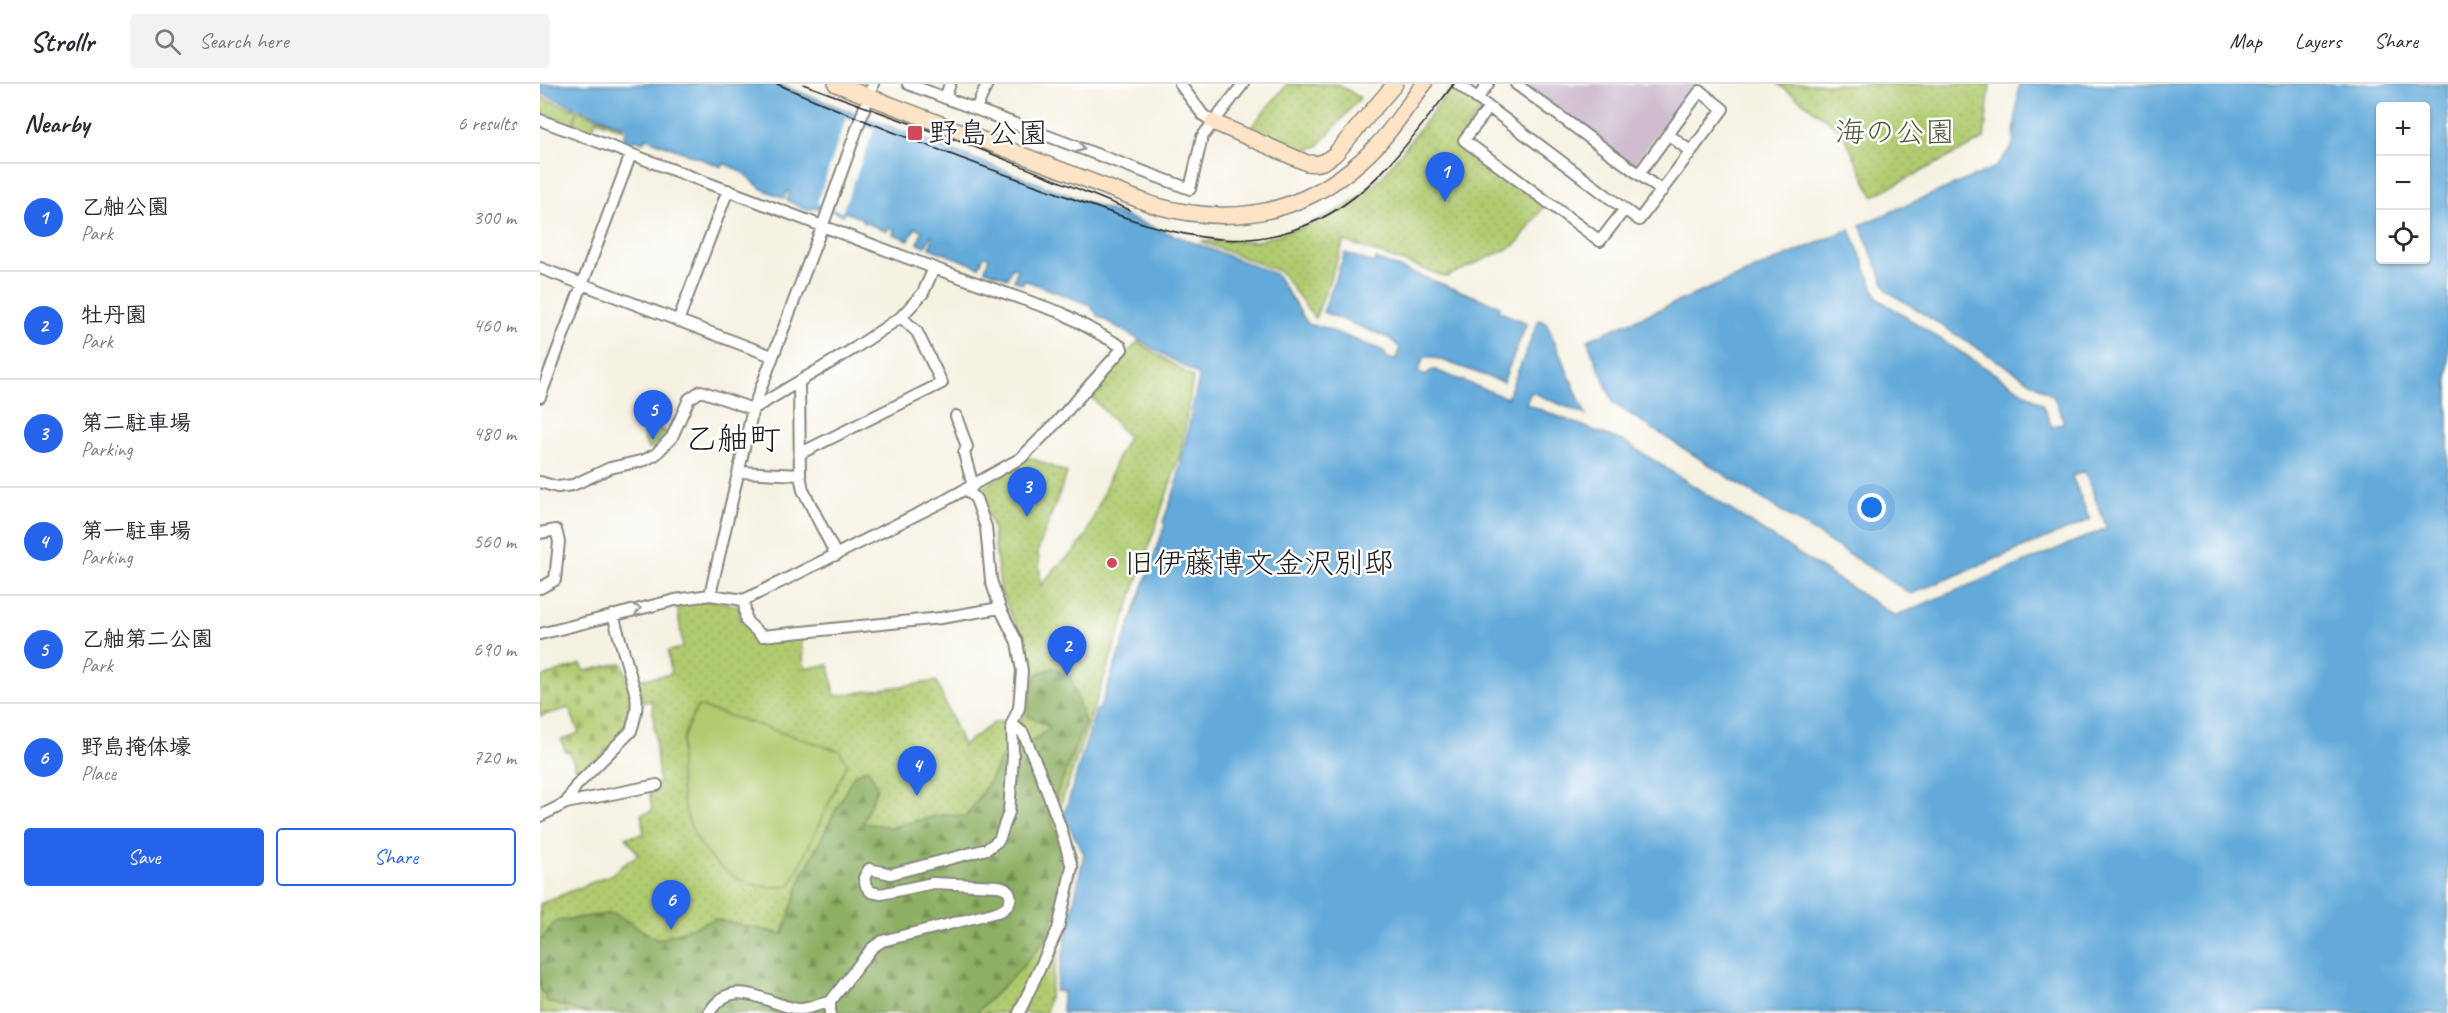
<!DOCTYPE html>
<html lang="en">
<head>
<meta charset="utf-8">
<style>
	body { margin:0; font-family:Caveat,"Klee One",sans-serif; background:#f2f2f3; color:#2b2b33 }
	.controls { position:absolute; right:18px; top:18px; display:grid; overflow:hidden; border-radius:6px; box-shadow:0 2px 4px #0004 }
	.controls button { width:54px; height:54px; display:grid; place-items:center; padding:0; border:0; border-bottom:2px solid #e1e1e2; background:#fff; color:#2b2b33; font:30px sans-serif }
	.you { position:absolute; left:1332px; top:424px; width:21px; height:21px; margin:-15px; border:4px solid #fff; border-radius:50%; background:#1a73e8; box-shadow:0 0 0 9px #1a73e833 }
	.badge { display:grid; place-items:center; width:39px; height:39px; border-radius:50%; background:#2563eb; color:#fff; font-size:20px; font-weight:700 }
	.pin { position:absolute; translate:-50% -50px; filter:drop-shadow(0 2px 3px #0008) }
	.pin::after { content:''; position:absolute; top:32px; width:21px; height:18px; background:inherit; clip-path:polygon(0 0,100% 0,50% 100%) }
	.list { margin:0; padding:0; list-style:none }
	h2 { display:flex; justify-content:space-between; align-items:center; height:78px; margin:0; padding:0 24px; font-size:26px }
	h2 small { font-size:20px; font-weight:400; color:#7c7c81 }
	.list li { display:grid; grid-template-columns:39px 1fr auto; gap:18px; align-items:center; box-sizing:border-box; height:108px; padding:0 24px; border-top:2px solid #e1e1e2 }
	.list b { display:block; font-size:22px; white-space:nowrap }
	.list p { margin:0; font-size:20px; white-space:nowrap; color:#7c7c81 }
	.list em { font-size:20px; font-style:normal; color:#7c7c81 }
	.actions { display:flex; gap:12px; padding:18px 24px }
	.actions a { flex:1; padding:14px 0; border:2px solid #2563eb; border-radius:6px; text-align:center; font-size:21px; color:#2563eb }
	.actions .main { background:#2563eb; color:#fff }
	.icon { flex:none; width:33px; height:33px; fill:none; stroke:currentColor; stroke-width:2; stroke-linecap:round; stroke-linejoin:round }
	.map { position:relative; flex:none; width:1908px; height:929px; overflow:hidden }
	header { display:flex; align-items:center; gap:36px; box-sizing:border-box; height:84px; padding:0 30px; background:#fff; border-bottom:2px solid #e1e1e2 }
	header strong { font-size:28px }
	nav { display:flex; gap:33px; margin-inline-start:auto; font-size:21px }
	.search { width:420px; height:54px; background:#f2f2f3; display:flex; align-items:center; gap:15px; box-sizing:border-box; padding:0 21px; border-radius:6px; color:#7c7c81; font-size:22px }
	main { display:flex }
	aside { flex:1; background:#fff }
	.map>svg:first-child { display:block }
	.industrial { fill:#cfbdcf }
	.green { fill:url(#green-dots); stroke:#667446; stroke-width:1.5 }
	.forest { fill:url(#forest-firs); stroke:#54663f; stroke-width:1.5 }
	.cemetery { fill:url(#cemetery-stones); stroke:#667446; stroke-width:1.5 }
	.pitch { fill:#b1cb70; stroke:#667446; stroke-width:1.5 }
	.water { fill:#64aada; stroke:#40637b; stroke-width:1.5; fill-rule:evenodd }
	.pier { fill:#f5f2e2 }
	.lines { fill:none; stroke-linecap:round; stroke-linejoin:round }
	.street-casing { stroke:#88877f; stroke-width:14 }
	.secondary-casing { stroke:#88877f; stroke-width:18 }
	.street { stroke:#fff; stroke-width:10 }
	.secondary { stroke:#fee4c6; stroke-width:15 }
	.tram { stroke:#1c1c1c; stroke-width:1.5 }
	.oneway { stroke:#999 }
	.poi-dot { fill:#d1495b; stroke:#fff; stroke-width:2 }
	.labels { text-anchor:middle; stroke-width:5; stroke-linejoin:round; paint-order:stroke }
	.park-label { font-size:30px; fill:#505939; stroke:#fff }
	.poi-label { font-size:30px; fill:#1c1c1c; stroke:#fff; text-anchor:start }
	.neighbourhood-label { font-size:32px; fill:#1c1c1c; stroke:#fff }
</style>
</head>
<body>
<header>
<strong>Strollr</strong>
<div class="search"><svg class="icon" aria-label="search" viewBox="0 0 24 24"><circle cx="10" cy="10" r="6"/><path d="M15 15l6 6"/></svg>Search here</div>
<nav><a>Map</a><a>Layers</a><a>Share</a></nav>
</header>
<main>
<aside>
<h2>Nearby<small>6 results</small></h2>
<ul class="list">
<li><span class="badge">1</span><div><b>乙舳公園</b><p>Park</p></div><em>300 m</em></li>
<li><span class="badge">2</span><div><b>牡丹園</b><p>Park</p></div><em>460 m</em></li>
<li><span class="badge">3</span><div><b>第二駐車場</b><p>Parking</p></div><em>480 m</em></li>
<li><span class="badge">4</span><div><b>第一駐車場</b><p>Parking</p></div><em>560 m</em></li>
<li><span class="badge">5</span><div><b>乙舳第二公園</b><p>Park</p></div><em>690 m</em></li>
<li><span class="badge">6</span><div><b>野島掩体壕</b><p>Place</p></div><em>720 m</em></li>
</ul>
<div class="actions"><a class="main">Save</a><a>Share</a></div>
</aside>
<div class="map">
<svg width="1908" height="929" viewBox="0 0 1908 929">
	<defs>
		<pattern id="green-dots" width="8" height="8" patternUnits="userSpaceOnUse" patternTransform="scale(1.5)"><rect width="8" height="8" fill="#b1cb70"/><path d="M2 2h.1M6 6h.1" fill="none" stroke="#98ae60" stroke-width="1.8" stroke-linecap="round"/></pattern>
		<pattern id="forest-firs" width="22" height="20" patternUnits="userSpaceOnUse" patternTransform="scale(1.5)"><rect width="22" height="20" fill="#8caf62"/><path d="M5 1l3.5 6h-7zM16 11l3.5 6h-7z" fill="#728e50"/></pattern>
		<pattern id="cemetery-stones" width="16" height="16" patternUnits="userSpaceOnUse" patternTransform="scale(1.5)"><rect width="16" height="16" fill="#b1cb70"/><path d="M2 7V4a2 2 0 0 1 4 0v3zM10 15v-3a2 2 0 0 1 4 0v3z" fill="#98ae60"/></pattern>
	</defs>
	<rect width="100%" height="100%" fill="#fff"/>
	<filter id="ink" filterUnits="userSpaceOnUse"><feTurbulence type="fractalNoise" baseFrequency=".0167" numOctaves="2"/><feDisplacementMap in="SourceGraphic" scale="12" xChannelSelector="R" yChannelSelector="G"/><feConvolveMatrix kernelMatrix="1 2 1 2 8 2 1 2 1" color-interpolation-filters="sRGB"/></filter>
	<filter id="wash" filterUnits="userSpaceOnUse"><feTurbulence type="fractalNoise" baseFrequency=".008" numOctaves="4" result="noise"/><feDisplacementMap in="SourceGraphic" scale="24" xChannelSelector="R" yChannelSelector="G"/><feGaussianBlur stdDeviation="1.35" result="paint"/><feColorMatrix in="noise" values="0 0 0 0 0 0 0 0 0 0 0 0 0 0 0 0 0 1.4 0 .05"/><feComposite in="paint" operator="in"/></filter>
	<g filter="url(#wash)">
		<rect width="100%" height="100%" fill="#f5f2e2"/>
		<!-- industrial -->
		<path class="industrial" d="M991,0H1155L1094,82L988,4Z"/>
		<!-- green -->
		<path class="green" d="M747,0H798L820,14L778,62L762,68L709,46Z
			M1238,0H1450L1444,55L1333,112L1302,47Z
			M912,3L941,25L918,59L1004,122L976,161L906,193L804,157L775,235L741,188L660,157H718L771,140L791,131L817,115L842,93Z
			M0,13L83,43L82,46L56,36L52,49L34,41L37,28L33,40L0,30Z
			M598,258L653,293L641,368L519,726L537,774L506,929H0V820L70,791L98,770L86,753L104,750L101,730L112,727L109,704L119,699L112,617L103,618L97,596L131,590L128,567L143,564L137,521L171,516L199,522L200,536L223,556L260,552L265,584L289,581L295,612L396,597L423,661L455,638L482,636L489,571L461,508L452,441L438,407L489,373L527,389L498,466L501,502L516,483L535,467L547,450L576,377L588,353L549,310Z
			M112,342L127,348L118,359L108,366L103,350Z"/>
		<!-- forest -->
		<path class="forest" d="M513,584L531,594L545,639L509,729L527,777L522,806L507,854L479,887L436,929H48L8,918L0,904V857L16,837L74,829L118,856L175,835L243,850L262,792L314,691L328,684L337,703L323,739L351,743L401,731L426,732L447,701L463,671L496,655L510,643L487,632L490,609L497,590Z"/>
		<!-- cemetery -->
		<path class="cemetery" d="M82,579L94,616L89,642L73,661L39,692L29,667L26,668L21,656L39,649L29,624L0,632V594L41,580L45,587Z"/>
		<!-- pitch -->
		<path class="pitch" d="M158,622L300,667L307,680L250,802C238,803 225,804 213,800C154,783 133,716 142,661C144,647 151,634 158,622Z"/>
		<!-- water -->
		<path class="water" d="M0,0H238L736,190L768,240L785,244L844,267L847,274L855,276L860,264L849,254L783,228L805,169L834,179L836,175L960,222L958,227L987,239L963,298L893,273H884L878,288L886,292L890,287L895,286L967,314L999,236L1006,238L1046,331L991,308L986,320L1087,359L1355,532L1567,444L1544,387L1532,392L1550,436L1371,510L1074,320L1047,256L1310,145L1338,215L1502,320L1512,343L1524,338L1513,312L1347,207L1320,141L1456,83L1473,61L1479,0H1908V929H522L523,908L515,907L544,770L522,729L525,728L556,626H559L625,441L623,438L636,402L659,293L657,290L558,232L550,221L484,196L482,200L474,196L477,185L472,183L468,194L445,186L449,173L444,172L439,183L390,164L393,152L391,151L386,162L378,160L382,147L375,144L369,156L353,150L354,145L349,143L347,147L323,138V135L305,128L303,131L283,123L265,126L247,116L250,108L247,107L244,114L222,105L203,89L184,79L182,83L106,54L103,58L95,55L92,59L83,57L86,43L0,9ZM1840,22H1886V176H1840Z"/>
		<!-- pier -->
		<path class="pier" d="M306,34L334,46L302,128L277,119Z"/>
	</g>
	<g filter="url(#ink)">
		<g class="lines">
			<!-- street casing -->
			<g class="street-casing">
				<path id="street" d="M368,0L650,105L662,53L703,0
					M640,0L663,31L673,38
					M918,0L1099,136L1183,25L1160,7L1099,90
					M976,0L1122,107
					M405,14L410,0
					M937,15L948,0
					M949,24L924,56L1060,157L1084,126
					M436,25L447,0
					M0,36L394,184L522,229L581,262L582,265L516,339L481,374L404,417L204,516L170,511L135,516L0,550
					M1128,50L1151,68
					M0,184L232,272
					M138,237L188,106
					M259,298L260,391L263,406L296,471
					M0,313L91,70
					M416,332L427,363L424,369L433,402
					M259,370L402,299L377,248L361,233
					M200,388L260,391
					M0,398L17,403L33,401L70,384L105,376L116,370L132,353L149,315L161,307L213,325L315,264L361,233L383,209L394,184
					M0,449L16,446L19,458L15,496L0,504
					M170,511L213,325L282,143L333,0
					M204,516L206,537L222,552L401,534L460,524
					M472,640L483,649L499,686L520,742L532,783L518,845L479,929
					M26,719L36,702L91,647C95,634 98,624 96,611L73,531
					M0,732L26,719L117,701
					M169,929C193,890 225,920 258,925C268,926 280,919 290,918
					M290,929V918L332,864L342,857L461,827C474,819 474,804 458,802L393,799L341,810L331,808L326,802L324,794L329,785L351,790L447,765L459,756L469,728L473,672L472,640L479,624L482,587L477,558L460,524L451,496L446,443L436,415L426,405"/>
			</g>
			<!-- secondary casing -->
			<g class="secondary-casing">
				<path id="secondary" d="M296,0L613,121C691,143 762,131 823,75C847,54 865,25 884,0
					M673,38L767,79C780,81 785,78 795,70L855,0"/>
			</g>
			<!-- street -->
			<use href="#street" class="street"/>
			<!-- secondary -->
			<use href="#secondary" class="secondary"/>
			<!-- tram -->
			<path class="tram" d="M237,0C329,40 423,76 517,109C570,128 622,150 679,155C713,158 749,150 780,135C838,106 875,49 914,0
				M263,0L432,62L590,126"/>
		</g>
		<!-- one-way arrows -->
		<defs><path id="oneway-chevron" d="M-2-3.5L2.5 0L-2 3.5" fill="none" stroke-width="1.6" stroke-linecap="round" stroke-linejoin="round" transform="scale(1.5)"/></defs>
		<g class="oneway">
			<use href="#oneway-chevron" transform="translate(541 64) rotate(20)"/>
			<use href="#oneway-chevron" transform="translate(97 525) rotate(-13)"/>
		</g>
	</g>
	<!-- markers -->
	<g class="poi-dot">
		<rect x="367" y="41" width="16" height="16" rx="3"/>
		<circle cx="572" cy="479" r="6"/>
	</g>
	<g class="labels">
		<!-- park labels -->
		<g class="park-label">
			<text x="1355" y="58">海の公園</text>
		</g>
		<!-- poi labels -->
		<g class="poi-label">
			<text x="388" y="59">野島公園</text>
			<text x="584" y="489">旧伊藤博文金沢別邸</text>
		</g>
		<!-- neighbourhood labels -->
		<g class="neighbourhood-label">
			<text x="193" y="365">乙舳町</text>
		</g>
	</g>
</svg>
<div class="controls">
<button>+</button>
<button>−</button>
<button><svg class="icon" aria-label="locate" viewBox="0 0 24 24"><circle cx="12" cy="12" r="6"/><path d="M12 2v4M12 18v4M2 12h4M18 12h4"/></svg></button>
</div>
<div class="you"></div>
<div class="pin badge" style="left:905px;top:118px">1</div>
<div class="pin badge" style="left:527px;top:592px">2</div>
<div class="pin badge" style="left:487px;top:433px">3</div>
<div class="pin badge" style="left:377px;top:712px">4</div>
<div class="pin badge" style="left:113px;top:356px">5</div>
<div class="pin badge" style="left:131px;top:846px">6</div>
</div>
</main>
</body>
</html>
